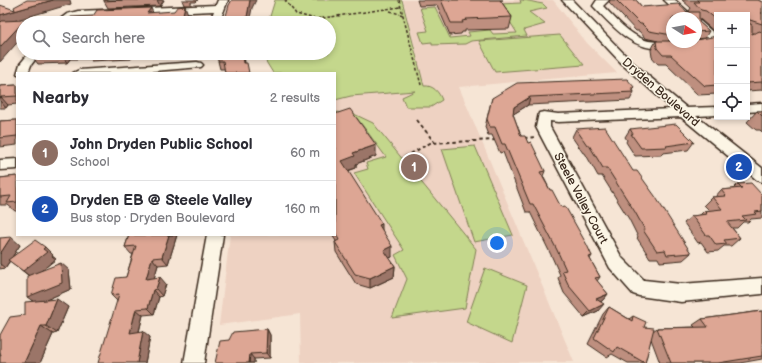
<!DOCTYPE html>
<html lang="en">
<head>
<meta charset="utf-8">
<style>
	body { margin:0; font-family:"Balsamiq Sans",sans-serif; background:#f2f2f3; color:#2b2b33 }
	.controls { position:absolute; right:12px; top:12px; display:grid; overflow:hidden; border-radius:0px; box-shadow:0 2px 6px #0003 }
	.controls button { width:36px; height:36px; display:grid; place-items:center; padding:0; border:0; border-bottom:1px solid #e1e1e2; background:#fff; color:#2b2b33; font:20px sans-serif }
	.compass { position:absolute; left:666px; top:12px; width:36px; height:36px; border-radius:50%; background:#fff; box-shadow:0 2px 6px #0003; rotate:101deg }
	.you { position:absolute; left:497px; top:243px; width:14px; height:14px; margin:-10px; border:3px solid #fff; border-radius:50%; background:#1a73e8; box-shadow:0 0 0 6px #1a73e833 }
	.badge { display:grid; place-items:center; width:26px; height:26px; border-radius:50%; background:#db2777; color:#fff; font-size:13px; font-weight:700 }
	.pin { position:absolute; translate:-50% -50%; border:2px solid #fff; box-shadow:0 1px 4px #0006 }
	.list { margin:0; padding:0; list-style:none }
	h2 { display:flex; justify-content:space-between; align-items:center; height:52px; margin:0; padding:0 16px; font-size:17px }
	h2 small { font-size:13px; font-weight:400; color:#7c7c81 }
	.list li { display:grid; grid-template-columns:26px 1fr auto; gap:12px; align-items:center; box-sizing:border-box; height:56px; padding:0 16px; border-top:1px solid #e1e1e2 }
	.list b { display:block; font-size:15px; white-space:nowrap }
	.list p { margin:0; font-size:13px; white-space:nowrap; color:#7c7c81 }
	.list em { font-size:13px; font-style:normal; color:#7c7c81 }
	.icon { flex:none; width:22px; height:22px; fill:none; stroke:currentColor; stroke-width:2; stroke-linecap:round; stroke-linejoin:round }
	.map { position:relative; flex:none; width:762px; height:363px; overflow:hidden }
	.search { position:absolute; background:#fff; box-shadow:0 2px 6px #0003; left:16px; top:16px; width:320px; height:44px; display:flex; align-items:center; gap:10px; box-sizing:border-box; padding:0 14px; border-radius:22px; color:#7c7c81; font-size:15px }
	.panel { position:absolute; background:#fff; box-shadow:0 2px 6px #0003; left:16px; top:72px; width:320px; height:164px; border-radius:0px }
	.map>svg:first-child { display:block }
	.built { fill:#eed2c2 }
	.green { fill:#c4d78c; stroke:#808055 }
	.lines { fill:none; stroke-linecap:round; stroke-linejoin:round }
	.minor-casing { stroke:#3b2a1e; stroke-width:3 }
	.path-far1 { stroke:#3b2a1e; stroke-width:1.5; stroke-dasharray:3 2; stroke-linecap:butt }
	.path { stroke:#3b2a1e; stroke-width:2; stroke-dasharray:3.5 3; stroke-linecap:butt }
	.minor { fill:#fcf5e5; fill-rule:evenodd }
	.wall { fill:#be8f7f; stroke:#3b2a1e }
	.shaded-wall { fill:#9b7468; stroke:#3b2a1e }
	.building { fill:#dda694; stroke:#3b2a1e }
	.labels { text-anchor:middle; stroke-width:3; stroke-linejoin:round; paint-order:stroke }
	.street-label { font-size:12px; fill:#3b2a1e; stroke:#fcf5e5 }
</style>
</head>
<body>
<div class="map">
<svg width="762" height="363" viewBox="0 0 762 363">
	<rect width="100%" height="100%" fill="#f6e5d5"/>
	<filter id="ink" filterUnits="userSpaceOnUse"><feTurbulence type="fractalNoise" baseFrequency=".025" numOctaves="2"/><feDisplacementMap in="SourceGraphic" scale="8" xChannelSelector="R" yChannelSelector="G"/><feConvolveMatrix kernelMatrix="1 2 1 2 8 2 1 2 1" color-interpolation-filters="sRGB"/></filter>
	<g filter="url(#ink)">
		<!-- built -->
		<path class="built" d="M403,0H553L587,43L617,73L459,87L574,362L301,363L300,314L219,325L230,235H335V100L351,96L425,90Z"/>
		<!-- green -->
		<path class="green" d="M275,0H402L424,86C433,85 439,92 442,100L431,107H406L402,97L415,91L351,96L335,100V73H273L265,60L264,53H329V23H268Z
			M520,0C529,0 535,3 543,4L547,8L529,12L545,24L524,30L527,36L471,41L465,44L432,45V42L423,43L419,32L428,31L420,8L435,7L450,38L470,36L468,32L490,30L493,34L517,33L499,4L521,3Z
			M560,35L584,65L495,72L479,41Z
			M335,112L354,114L373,123L476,249L465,308L392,318L407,279L395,255L404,250L354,173L368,169L366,163L386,157L357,118L335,125Z
			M475,146L513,235L474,242L442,149Z
			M485,268L527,285L512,343L466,322Z"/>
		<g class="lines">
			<!-- minor casing -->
			<g class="minor-casing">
				<path id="minor" d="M218,0H228L219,23H209L214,11L78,17L67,23H55L67,14L78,11L216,5Z
					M562,0H572L633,63L687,108L717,107V115L696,116L762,168V182L757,180L681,117L558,122L550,121V127L622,258L644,280L681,284L762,278V294L681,302L639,296L633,294L610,268L536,127L539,113L544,112L558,114L672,109L625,67Z
					M597,0H609L603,6C615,18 628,34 645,40C653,43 674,41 678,46C675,50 669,49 664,49C633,50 615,29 595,8L593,6Z
					M664,0H675L695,18H684Z
					M696,20L700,21L717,36V44L713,43L696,28Z
					M29,53H40L31,65L28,73L17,74L20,64Z
					M197,62L201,63L203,65L201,67L130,73H73L79,70Z
					M762,103V111L747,112V104Z
					M17,159V169L0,170V160Z
					M207,235H223L204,363H184Z"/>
			</g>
			<!-- path-far1 -->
			<path class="path-far1" d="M285,0L296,14L316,19L400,7
				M399,0L421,85
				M390,11L403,15"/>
			<!-- path -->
			<path class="path" d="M417,120L435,143
				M524,138L536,137
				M405,157L430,143L496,140"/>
			<!-- minor -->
			<use href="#minor" class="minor"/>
		</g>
		<!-- wall -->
		<path class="wall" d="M104,0H164L160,6L108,8L104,1Z
			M182,0H198L196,2H191V5H184Z
			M417,0H503H500L512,17L509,29L465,30V32H462L461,34L450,35L437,5L419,6Z
			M610,0H636L642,7L690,12L689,11L691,8L682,0H758L762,2V90L747,91V15H717V34L701,20L699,19V22L709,31L705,38L696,39V18H672V41H668L696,42L717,36V94L698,95L666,64H658L652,57L651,50L656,41H658L645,38L639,31H636L609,2Z
			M35,53H176H173L172,56H133L131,59L91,61L90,59H70L67,63L38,64L32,56Z
			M244,53L245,63L224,69H220L218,61Z
			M17,85V104L8,105L6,108H0V86Z
			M635,88L633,90L634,92L630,100L528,105L513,114L521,136L528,143L545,171L543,176L550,190L592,256L590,259L600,277L597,281L608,294L602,301L600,302L598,311L584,317L564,293L558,278L560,275L552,257L530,212H526L503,152L500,153L492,135H488L485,127L490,106L492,98Z
			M757,111H762V132L760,130H756L747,122Z
			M335,114L376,156L356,164V168L348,171L382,230L392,257L389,258L395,266L394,277L370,288L356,284L336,252L335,242L336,241L332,235H335Z
			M17,120V145L0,147V121Z
			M576,129L633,171L691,253L683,260L660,262L658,258H650L637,238L638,237L629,219L602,176H598L585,153H583L572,137Z
			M630,129L694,142L688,150L663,153L661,155L635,156L626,142L627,140L625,137Z
			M17,176V211H15L8,205H0V178Z
			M738,184L762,195V218L751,219L748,222H743L737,228H732L740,238L731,246H724L718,251L708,252L701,242L698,243L684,223L692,216L700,215L704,211L709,210L704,205L712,197H715L721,190L733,189Z
			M129,235H177L168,264L158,265L154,278L166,284L162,296L159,297L154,314L143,315L139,332L150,337L145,363L117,301L111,295L126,277L133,254H131L125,247Z
			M0,238L20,245L13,256L45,247L53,255L52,256L56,259L41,271L69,270L71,289L45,300L68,307L57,333L53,334L40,363H0V335L25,315L33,301L29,276L10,261L5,268L0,269Z
			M609,307L629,319L633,316L644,327L653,331L657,328L695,327L693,325L702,319L762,311V359L740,363H660L651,339L645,363H628L612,354L607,357L588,344L603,314Z
			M267,329L270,335V358L254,359V363H215L229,340Z"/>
		<!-- shaded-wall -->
		<path class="shaded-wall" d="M53,0H70L71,4L0,25V15Z
			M157,0H164L160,6Z
			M250,0H256L252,8L249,23H246Z
			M185,6L188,14L187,17L188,22V23H182L183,14Z
			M151,8L154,15L147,13Z
			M25,20L27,23H23V36L0,62V47Z
			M64,53H66L70,59L67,63L62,55Z
			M128,53H131L133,56L131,59Z
			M242,53H244L245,71L243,63Z
			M1,97L8,105L6,108L0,101V98Z
			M530,97L528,105L512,115L514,107Z
			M376,145V156L356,164V168L343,172L342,161L353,153Z
			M382,224V235L379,225Z
			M169,235H177L168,264L162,257Z
			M11,237L20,245L5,268L0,264V254Z
			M392,246V257L384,260V250Z
			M45,247L53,255L52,256L56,259L32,278L23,271Z
			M152,258L158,265L152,286L146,279Z
			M61,263L69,270L71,289L37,304L27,297Z
			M395,266L394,277L370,288V278Z
			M160,277L166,284L162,296L156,289Z
			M153,290L159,297L154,314L148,308Z
			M608,294L602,301L590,306L596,299Z
			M57,299L68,307L57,333L46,326Z
			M604,304L598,311L584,317L590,311Z
			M136,309L143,315L137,339L130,333Z
			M41,326L53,334L40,363H24Z
			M267,329L270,335V358L266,353Z
			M143,331L150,337L145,363H137Z
			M250,354L254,359V363H249Z"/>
		<!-- building -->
		<path class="building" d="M27,0H53L0,15V5L15,10L14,7Z
			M104,0H122L104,1Z
			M232,0H250L246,23H224L229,5Z
			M441,0H500L512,17L466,19L467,20L462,21L463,23H451Z
			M616,0H636L642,7L678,4L687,12H699V22L709,31L696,32V18H672V34H666L649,31L642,24H640Z
			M697,0H758L762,2V13H761H762V24L747,19V15H717V20L706,11L701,10L694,2H699Z
			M185,6L183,14H185L182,23H61L64,20H69L71,17L93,16L97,10L151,8L147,13L174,11L177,7Z
			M25,20L0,47V23L2,21Z
			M747,22L752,25V34L760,31L762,33V82L747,83Z
			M717,36V85L705,86L671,55H663L657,48L656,41H672V42H696V40Z
			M35,53H64L62,55L32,56Z
			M216,53H242L243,63H247L249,73H225L223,61H218Z
			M627,79L635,88H631L634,92L530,97L514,107L513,114L521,136H525L528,143L531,142L545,171L540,172L550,190H552L561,207L565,206L587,245L592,256L589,257L600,277L595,278L608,294L596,299L604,304L590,311L569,286L562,271L566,270L557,250L533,204H530L505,144H502L495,127H490L487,119L492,98L517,83Z
			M17,85V96L1,97L0,98V86Z
			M350,109L376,145L353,153L355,156L342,161L382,224L379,225L392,246L384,250L395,266L370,278L355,274L335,242L339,240L335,232V114Z
			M757,111H762V116Z
			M17,120V136L0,138V121Z
			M676,124L694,142L666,146L667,147L641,148L631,134H633L630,129Z
			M605,127L633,171H637L655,196L691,253L667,255L665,250L657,251L643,230H645L635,212L607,168H603L589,145H587L576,129Z
			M17,176V202L7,203L11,196L0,197V178Z
			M751,183L762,195V211L755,212L757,214L742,216L746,220L727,222L740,238L724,240L727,244L716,245L709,235H706L692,216L707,214L704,211L722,209L712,197L726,196L721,190L742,188L738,184Z
			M129,235H169L162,257L152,258L146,279L160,277L156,289L153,290L148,308L136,309L130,333L143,331L137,363H98L119,294L111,295L116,278L126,277L136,246L125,247Z
			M11,237L0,254V238Z
			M35,240L45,247L43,249L47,252L23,271L8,260Z
			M61,263L62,283L27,297V276Z
			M57,299L46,326H41L24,363H0V357L1,354H0V335L10,317L25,315V302Z
			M609,307L632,321L633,316L646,322L644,327L654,328L645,363L617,347L614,352L594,338Z
			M762,311V356L718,363H671L657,328L708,327L702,319Z
			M267,329L266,353L250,354L249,363H215L220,341L229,340L233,332Z"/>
	</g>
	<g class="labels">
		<!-- street labels -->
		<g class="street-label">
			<text transform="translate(661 92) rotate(41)" y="4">Dryden Boulevard</text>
			<text transform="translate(581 198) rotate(62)" y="4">Steele Valley Court</text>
		</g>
	</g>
</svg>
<div class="controls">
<button>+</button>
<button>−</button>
<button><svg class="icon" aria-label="locate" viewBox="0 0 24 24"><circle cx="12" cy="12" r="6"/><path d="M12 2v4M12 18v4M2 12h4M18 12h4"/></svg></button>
</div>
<svg class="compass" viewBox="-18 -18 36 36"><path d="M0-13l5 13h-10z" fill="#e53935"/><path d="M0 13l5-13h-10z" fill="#7c7c81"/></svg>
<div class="you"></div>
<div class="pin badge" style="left:414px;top:167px;background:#8d6e63">1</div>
<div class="pin badge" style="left:739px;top:167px;background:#1a4fb4">2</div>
<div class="search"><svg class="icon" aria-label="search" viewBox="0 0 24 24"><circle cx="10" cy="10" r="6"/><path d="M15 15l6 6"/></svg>Search here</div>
<section class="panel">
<h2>Nearby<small>2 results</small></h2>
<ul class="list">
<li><span class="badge" style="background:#8d6e63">1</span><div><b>John Dryden Public School</b><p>School</p></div><em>60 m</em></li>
<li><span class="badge" style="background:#1a4fb4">2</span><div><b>Dryden EB @ Steele Valley</b><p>Bus stop · Dryden Boulevard</p></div><em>160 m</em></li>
</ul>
</section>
</div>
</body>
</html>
